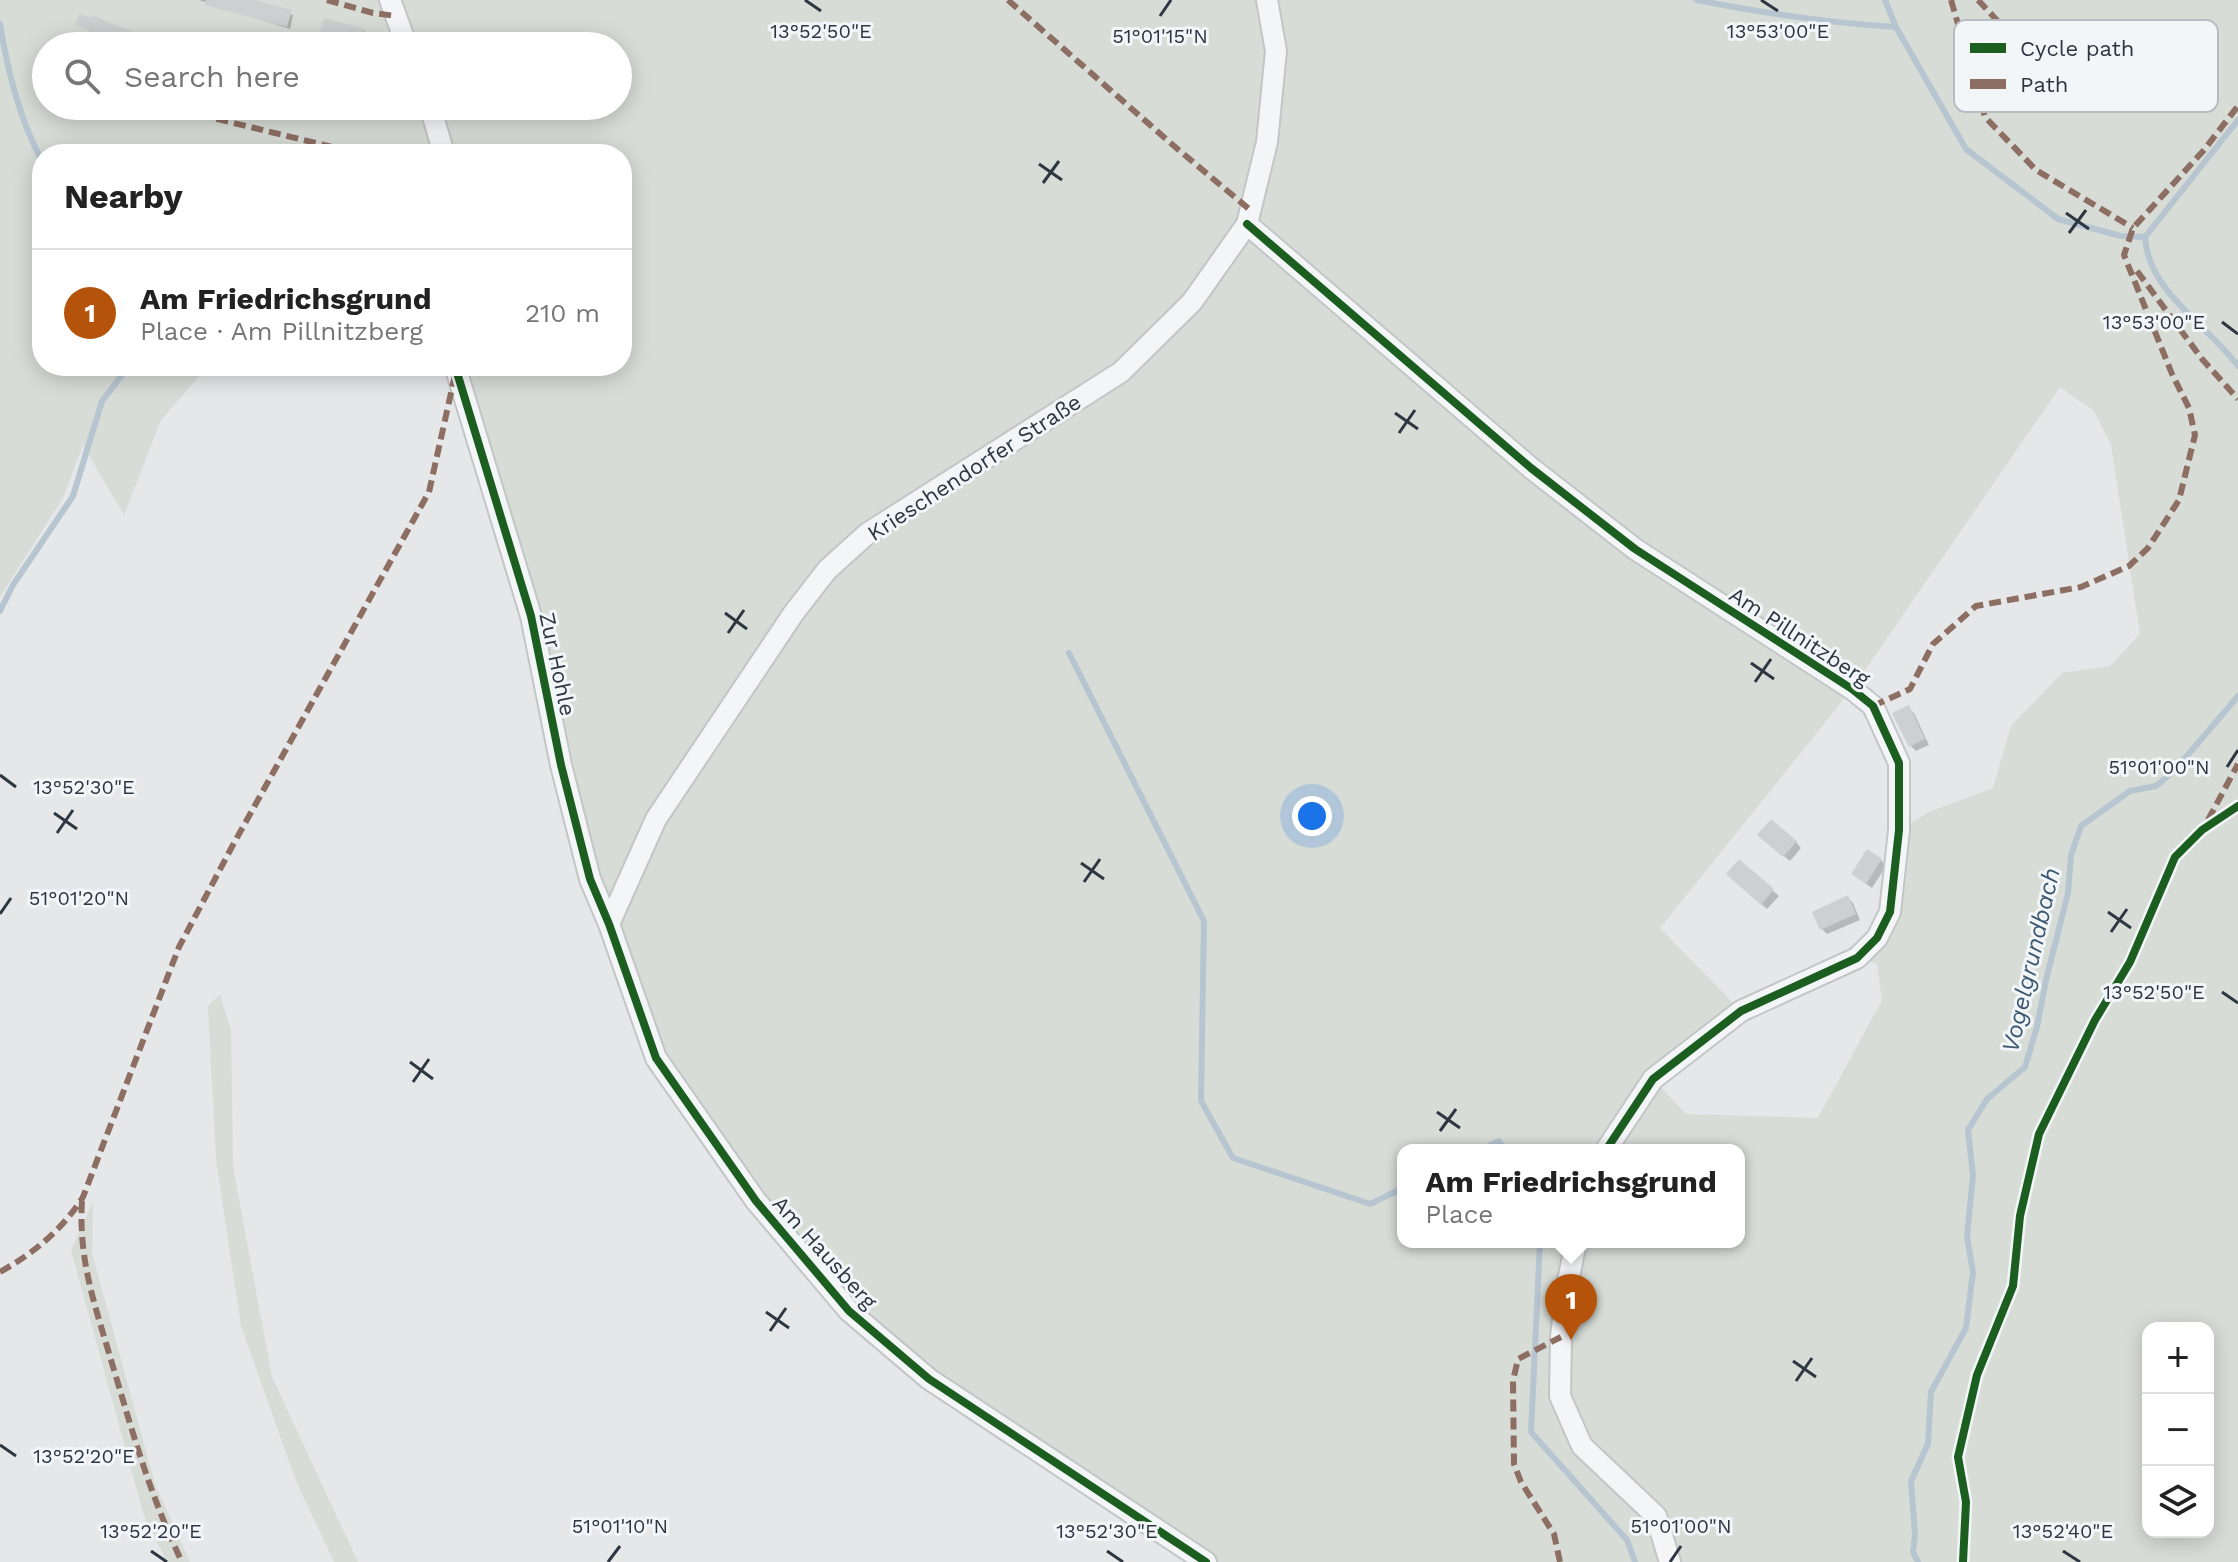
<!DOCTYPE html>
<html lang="en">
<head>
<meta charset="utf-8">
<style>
	body { margin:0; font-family:"Work Sans",sans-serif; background:#f6f6f6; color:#222 }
	.controls { position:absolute; right:24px; bottom:24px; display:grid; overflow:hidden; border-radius:16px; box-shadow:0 4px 20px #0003 }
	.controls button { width:72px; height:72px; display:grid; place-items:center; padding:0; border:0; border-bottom:2px solid #e0e0e0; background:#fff; color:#222; font:40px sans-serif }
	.you { position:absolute; left:1312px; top:816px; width:28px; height:28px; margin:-20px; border:6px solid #fff; border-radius:50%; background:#1a73e8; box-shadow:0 0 0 12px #1a73e833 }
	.badge { display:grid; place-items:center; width:52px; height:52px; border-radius:50%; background:#b45309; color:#fff; font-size:26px; font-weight:700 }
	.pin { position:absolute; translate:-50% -66px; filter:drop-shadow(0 2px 4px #0008) }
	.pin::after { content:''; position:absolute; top:42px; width:28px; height:24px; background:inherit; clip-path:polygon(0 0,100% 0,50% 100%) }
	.popup { position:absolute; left:1397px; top:1144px; width:348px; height:104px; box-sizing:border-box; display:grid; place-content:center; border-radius:16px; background:#fff; filter:drop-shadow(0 2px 6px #0005); font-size:26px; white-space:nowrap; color:#767676 }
	.popup b { font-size:30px; color:#222 }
	.popup::after { content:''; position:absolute; left:50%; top:100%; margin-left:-16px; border:16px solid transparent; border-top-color:#fff }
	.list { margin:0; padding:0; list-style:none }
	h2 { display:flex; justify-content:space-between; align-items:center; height:104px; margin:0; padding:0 32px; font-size:34px }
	h2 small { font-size:26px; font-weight:400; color:#767676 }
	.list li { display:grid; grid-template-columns:52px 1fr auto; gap:24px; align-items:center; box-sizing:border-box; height:128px; padding:0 32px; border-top:2px solid #e0e0e0 }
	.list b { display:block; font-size:30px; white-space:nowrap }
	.list p { margin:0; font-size:26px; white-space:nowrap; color:#767676 }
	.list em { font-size:26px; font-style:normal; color:#767676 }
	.icon { flex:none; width:44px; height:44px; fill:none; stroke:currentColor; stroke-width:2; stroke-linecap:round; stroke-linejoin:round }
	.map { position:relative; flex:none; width:2238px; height:1562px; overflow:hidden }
	.search { position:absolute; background:#fff; box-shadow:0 4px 20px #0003; left:32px; top:32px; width:600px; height:88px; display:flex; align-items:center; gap:20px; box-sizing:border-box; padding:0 28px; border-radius:44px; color:#767676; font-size:30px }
	.panel { position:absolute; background:#fff; box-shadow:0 4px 20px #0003; left:32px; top:144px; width:600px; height:232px; border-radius:32px }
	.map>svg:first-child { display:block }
	.green { fill:#d7dcd6; fill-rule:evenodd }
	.shadow { fill:#0003 }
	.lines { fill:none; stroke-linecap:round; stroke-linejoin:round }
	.stream { stroke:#b7c5d0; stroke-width:6 }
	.building { fill:#cecfd1 }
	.minor-casing { stroke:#c3c5c7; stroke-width:24 }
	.minor { stroke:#f4f5f6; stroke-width:20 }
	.quiet { stroke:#8d6e63; stroke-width:6; stroke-dasharray:12 6; stroke-linecap:butt }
	.cycleway-casing { stroke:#f3f6f8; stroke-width:13 }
	.cycleway { stroke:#1b5e20; stroke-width:8 }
	.ticks { fill:none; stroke:#2d3641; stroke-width:3 }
	.labels { text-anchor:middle; stroke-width:6; stroke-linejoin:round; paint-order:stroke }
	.street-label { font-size:22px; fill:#2d3641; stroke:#f3f6f8 }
	.water-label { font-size:24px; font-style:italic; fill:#3c5871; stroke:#f3f6f8 }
	.key { fill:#f3f6f8; stroke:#b8bcc1; stroke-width:2 }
	.key-label { font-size:22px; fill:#2d3641 }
	.ticks-label { font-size:20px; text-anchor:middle; fill:#2d3641; stroke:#f3f6f8; stroke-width:6; stroke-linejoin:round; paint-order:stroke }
</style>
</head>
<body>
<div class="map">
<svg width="2238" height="1562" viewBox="0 0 2238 1562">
	<rect width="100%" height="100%" fill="#e5e7e9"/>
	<!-- green -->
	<path class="green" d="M0,0H380L400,46H46V106H618V46H413L396,0H2238V1562H1206L849,1311L656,1058L609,924L455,366H622V154H42V366H208L161,420L124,515L83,445L63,498L0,597ZM2060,387L2094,411L2111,445L2140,634L2110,666L2062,673L2011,726L1993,788L1929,812L1899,830L1877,938L1857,958L1877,964L1882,1000L1818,1118L1686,1114L1654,1080L1741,1011L1660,928L1852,689ZM1403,1150H1739V1242H1403ZM2148,1328H2208V1532H2148Z
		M220,995L231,1030L233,1167L272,1377L358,1562H334L296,1481L241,1326L216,1159L208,1006Z
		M93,1202L92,1253L155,1484L190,1562H167L144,1516L71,1250Z"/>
	<!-- shadow -->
	<path class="shadow" d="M199,0H244L293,15L290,29Z
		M77,25L166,40L169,46H119L118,43Z
		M364,30L368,34L365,46H353L325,39L321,35Z
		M46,81V103L40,97Z
		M55,106H98L93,119Z
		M1908,707L1914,713L1929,745L1916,751L1911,746Z
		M1765,841L1796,842L1801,848L1790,861Z
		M1881,860L1886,866L1872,888L1859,879Z
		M1739,862L1779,896L1767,909L1734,880Z
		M1848,898L1853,903L1860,920L1827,934L1822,929Z"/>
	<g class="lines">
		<!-- stream -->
		<path class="stream" d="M1697,0C1762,13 1829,23 1896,27
			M1885,0L1896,27L1966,149L2058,219L2121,236L2145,237
			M0,24C8,72 19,118 42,161
			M2238,120L2145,237C2148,292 2208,325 2238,366
			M0,611L13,585L73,496L102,401L129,366
			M1069,653L1204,921L1201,1101L1233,1158L1370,1204L1403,1188
			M1481,1150L1499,1141L1504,1150
			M1540,1242L1531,1432L1627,1540L1635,1562
			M1918,1562L1913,1552L1915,1535L1911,1481L1928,1444L1931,1392L1966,1328L1973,1272L1967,1237L1973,1175L1968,1130L1987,1099L2025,1067L2037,1027L2046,980L2068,893L2071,855L2081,826L2130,791L2156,786L2175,770L2238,696"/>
	</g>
	<!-- building -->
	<path class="building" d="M206,0H254L292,10L287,27L205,5Z
		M79,14L92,18L93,15L114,25L168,43V46H115L117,42L75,25Z
		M324,18L365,29L361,46L319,36Z
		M1909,705L1925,739L1909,747L1892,713Z
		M1771,819L1797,841L1783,857L1757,835Z
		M1867,849L1882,859L1866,884L1851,874Z
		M1739,859L1774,889L1761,905L1726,874Z
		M1848,895L1856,914L1820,930L1812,912Z"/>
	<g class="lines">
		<!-- minor casing -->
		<g class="minor-casing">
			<path id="minor" d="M390,0L407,46
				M430,106L444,154
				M1247,224L1531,468L1635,549L1852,689L1873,706L1899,763V830L1890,912L1877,938L1857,958L1741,1011L1653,1079L1606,1150
				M455,366L531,616L561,765L590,879L609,924L656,1058L756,1201L849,1311L929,1379L1206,1562
				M609,924L656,819L793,614L827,570L868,533L1121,372L1192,302L1247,224L1267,142L1276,51L1267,0
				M1576,1242L1567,1286L1561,1337L1560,1396L1582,1446L1656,1516L1670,1562"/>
		</g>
		<!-- minor -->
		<use href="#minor" class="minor"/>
		<!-- quiet -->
		<path class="quiet" d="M327,0L373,13L396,16
			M1008,0L1174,146L1249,209
			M1951,0L1985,117L2036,170L2133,228
			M1978,0L2020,45L2051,64
			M164,106L361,154
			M2137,271L2202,359L2238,399
			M1873,706L1910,689L1933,644L1976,606L2081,587L2129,566L2148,548L2179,500L2195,435L2189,408L2172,374L2124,255L2133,228L2204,150L2238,106
			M2208,820L2238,764
			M82,1201C78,1263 97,1311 114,1370C134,1437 151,1498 182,1562
			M0,1272C34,1253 62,1230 83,1197L179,947L234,843L429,492L455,375
			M1560,1562L1554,1534L1521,1482L1514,1464L1513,1381L1518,1359L1561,1337"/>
		<!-- cycleway casing -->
		<g class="cycleway-casing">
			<path id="cycleway" d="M1247,224L1531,468L1635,549L1852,689L1873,706L1899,763V830L1890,912L1877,938L1857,958L1741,1011L1653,1079L1606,1150
				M455,366L531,616L561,765L590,879L609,924L656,1058L756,1201L849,1311L929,1379L1206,1562
				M1963,1562L1966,1502L1958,1457L1977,1375L2013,1286L2020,1216L2039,1134L2095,1020L2130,962L2175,857L2202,830L2238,806"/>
		</g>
		<!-- cycleway -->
		<use href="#cycleway" class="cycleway"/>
	</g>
	<!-- ticks -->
	<path class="ticks" d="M805,0L821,11M1761,0L1778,11M1160,16L1171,0M1039,164L1062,180M1043,183L1059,161M2066,213L2089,229M2069,233L2086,210M2222,322L2238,334M1395,413L1418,429M1399,433L1415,410M725,613L747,629M728,633L744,610M1751,663L1774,679M1755,682L1771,659M2227,767L2238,750M0,775L16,787M54,813L77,829M57,833L73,810M1081,863L1104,879M1084,882L1100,859M2108,912L2131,928M0,914L11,898M2111,932L2127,909M2222,992L2238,1003M410,1062L433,1079M413,1082L429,1059M1437,1112L1460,1128M1440,1131L1456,1109M766,1312L789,1328M770,1331L786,1308M1793,1361L1816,1377M1796,1381L1812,1358M0,1445L16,1456M151,1551L167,1562M1107,1551L1123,1562M2063,1551L2080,1562M608,1562L620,1546M1670,1562L1681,1546"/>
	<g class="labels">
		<!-- street labels -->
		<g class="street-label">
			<text transform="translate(974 467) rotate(-33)" y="8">Krieschendorfer Straße</text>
			<text transform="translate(1800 636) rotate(33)" y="8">Am Pillnitzberg</text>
			<text transform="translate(558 664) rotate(78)" y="8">Zur Hohle</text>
			<text transform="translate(825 1252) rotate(48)" y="8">Am Hausberg</text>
		</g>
		<!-- water labels -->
		<g class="water-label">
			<text transform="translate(2031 960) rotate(-77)" y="8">Vogelgrundbach</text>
		</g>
	</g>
	<!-- legend -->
	<rect x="1954" y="20" width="264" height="92" rx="12" class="key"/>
	<rect x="1970" y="43" width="36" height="10" fill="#1b5e20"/>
	<rect x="1970" y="79" width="36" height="10" fill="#8d6e63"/>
	<g class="key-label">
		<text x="2020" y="56">Cycle path</text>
		<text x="2020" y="92">Path</text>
	</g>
	<g class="ticks-label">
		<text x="821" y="38">13°52'50"E</text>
		<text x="1778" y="38">13°53'00"E</text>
		<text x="1160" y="43">51°01'15"N</text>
		<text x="2154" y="329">13°53'00"E</text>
		<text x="2159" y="774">51°01'00"N</text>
		<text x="84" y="794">13°52'30"E</text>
		<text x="79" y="905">51°01'20"N</text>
		<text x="2154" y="999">13°52'50"E</text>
		<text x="84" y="1463">13°52'20"E</text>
		<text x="620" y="1533">51°01'10"N</text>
		<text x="1681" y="1533">51°01'00"N</text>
		<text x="151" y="1538">13°52'20"E</text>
		<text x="1107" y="1538">13°52'30"E</text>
		<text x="2063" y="1538">13°52'40"E</text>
	</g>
</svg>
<div class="controls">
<button>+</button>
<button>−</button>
<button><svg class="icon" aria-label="layers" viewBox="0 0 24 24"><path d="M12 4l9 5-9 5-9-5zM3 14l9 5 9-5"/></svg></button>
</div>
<div class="you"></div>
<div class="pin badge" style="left:1571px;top:1340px">1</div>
<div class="popup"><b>Am Friedrichsgrund</b>Place</div>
<div class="search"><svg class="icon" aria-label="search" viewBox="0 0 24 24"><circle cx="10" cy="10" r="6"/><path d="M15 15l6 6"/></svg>Search here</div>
<section class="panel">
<h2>Nearby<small></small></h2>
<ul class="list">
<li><span class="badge">1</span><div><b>Am Friedrichsgrund</b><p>Place · Am Pillnitzberg</p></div><em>210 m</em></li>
</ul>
</section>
</div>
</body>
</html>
